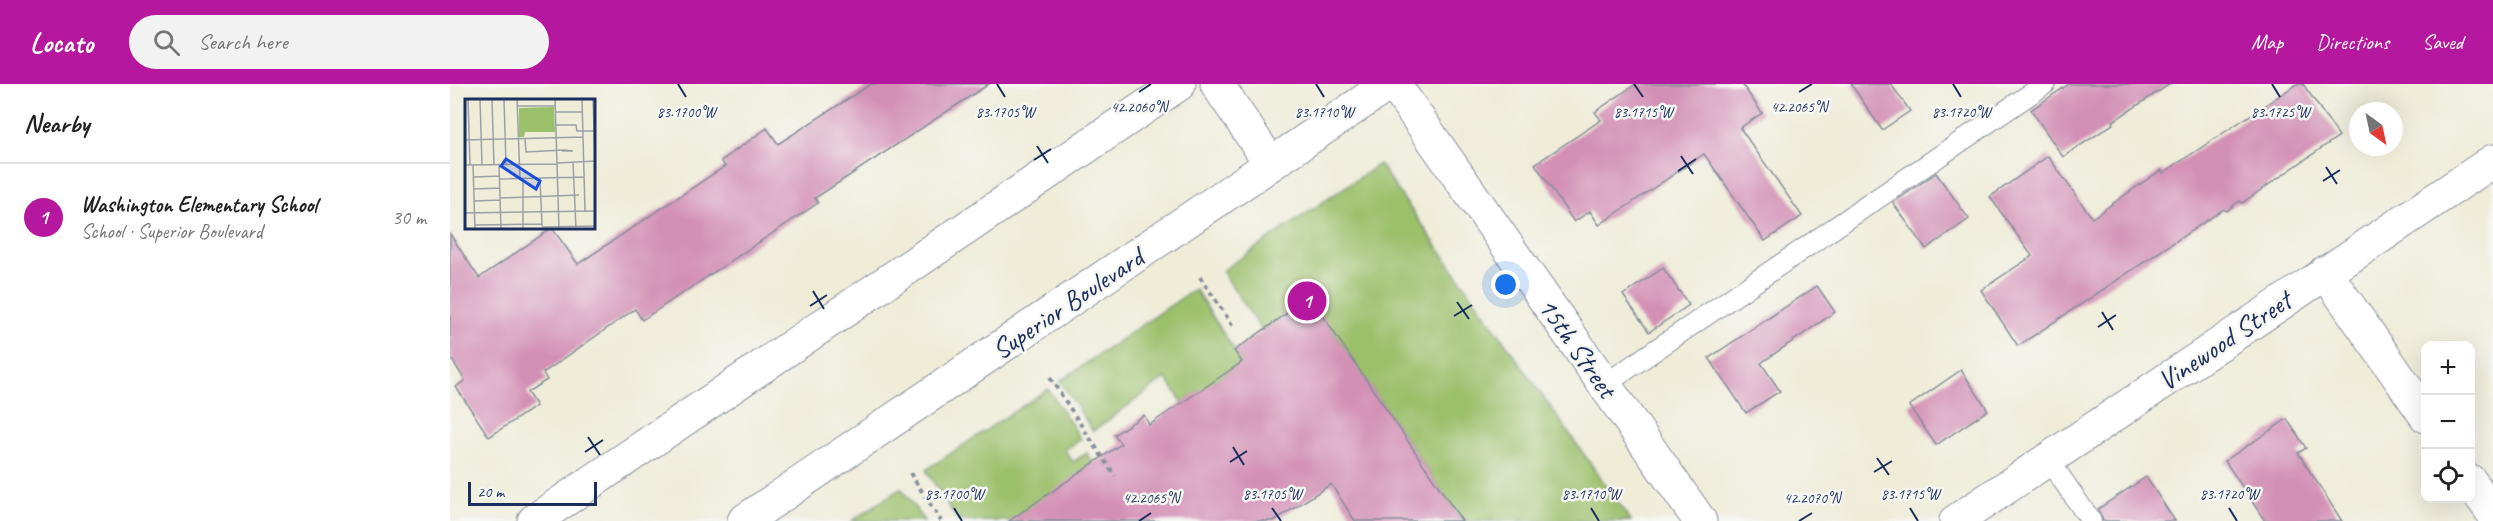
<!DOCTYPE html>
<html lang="en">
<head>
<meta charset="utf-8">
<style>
	body { margin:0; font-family:Caveat,sans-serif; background:#f2f2f2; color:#202124 }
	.controls { position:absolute; right:18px; bottom:18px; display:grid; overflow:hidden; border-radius:12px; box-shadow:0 6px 24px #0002 }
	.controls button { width:54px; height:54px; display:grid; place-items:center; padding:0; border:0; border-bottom:2px solid #e0e0e0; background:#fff; color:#202124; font:30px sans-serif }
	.compass { position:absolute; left:1899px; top:18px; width:54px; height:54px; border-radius:50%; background:#fff; box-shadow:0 6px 24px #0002; rotate:147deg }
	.scale { position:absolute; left:18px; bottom:15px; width:129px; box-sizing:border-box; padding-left:6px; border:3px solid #1b2f5e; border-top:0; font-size:16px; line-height:21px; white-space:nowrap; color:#1b2f5e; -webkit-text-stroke:4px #f6f6f2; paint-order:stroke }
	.you { position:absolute; left:1056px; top:201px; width:21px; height:21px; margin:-15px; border:4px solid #fff; border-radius:50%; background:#1a73e8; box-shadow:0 0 0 9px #1a73e833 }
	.badge { display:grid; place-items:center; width:39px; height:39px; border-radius:50%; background:#b5179e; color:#fff; font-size:20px; font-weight:700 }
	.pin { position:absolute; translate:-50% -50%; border:3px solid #fff; box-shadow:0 2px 6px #0006 }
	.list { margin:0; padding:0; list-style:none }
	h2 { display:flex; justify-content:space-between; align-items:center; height:78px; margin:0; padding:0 24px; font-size:26px }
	h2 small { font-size:20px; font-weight:400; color:#757577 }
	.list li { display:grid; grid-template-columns:39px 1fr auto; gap:18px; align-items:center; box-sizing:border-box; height:108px; padding:0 24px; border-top:2px solid #e0e0e0 }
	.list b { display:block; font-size:22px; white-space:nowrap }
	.list p { margin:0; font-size:20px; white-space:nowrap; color:#757577 }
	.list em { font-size:20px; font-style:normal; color:#757577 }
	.icon { flex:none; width:33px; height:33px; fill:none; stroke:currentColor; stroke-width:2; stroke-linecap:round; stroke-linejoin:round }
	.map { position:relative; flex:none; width:2043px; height:437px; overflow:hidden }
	header { display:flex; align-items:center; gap:36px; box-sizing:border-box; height:84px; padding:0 30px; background:#b5179e; color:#fff }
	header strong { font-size:28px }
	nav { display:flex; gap:33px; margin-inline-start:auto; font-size:21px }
	.search { width:420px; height:54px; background:#f2f2f2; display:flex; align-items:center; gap:15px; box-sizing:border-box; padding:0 21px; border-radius:33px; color:#757577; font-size:22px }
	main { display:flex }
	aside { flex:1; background:#fff }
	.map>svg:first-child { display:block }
	.green { fill:#9bc06b; stroke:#5b7864; stroke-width:1.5 }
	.building { fill:#d390b5 }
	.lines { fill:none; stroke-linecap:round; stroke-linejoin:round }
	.lane-casing { stroke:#858e9b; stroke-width:22 }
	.street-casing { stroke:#858e9b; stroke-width:35 }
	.path { stroke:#858e9b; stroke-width:4; stroke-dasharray:4.5 4.5; stroke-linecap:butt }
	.lane { stroke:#fff; stroke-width:20 }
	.street { stroke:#fff; stroke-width:33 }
	.ticks { fill:none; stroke:#1b2f5e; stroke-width:2 }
	.labels { text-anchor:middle; stroke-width:5; stroke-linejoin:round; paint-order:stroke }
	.street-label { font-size:28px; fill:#1b2f5e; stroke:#f6f6f2 }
	.inset-road { fill:none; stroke:#9aa0a7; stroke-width:1.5 }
	.view { fill:#1d4ed8; fill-opacity:0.15; stroke:#1d4ed8; stroke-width:3 }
	.inset-edge { fill:none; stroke:#1b2f5e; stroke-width:3 }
	.ticks-label { font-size:15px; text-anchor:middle; fill:#1b2f5e; stroke:#f6f6f2; stroke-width:5; stroke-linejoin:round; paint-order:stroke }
</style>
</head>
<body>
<header>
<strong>Locato</strong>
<div class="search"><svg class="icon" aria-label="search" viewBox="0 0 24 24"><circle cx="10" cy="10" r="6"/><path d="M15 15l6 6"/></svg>Search here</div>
<nav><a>Map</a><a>Directions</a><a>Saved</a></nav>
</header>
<main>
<aside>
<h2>Nearby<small></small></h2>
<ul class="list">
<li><span class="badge">1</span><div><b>Washington Elementary School</b><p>School · Superior Boulevard</p></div><em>30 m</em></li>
</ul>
</aside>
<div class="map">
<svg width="2043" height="437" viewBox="0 0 2043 437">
	<rect width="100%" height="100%" fill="#f6f6f2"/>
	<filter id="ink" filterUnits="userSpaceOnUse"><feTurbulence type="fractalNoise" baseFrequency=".0167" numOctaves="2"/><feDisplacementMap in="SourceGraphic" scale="12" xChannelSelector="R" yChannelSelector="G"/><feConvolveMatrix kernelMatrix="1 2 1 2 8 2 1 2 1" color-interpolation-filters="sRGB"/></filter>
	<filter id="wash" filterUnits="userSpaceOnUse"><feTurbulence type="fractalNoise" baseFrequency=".008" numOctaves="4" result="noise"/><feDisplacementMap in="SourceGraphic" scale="24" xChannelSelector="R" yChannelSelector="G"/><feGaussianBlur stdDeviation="1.35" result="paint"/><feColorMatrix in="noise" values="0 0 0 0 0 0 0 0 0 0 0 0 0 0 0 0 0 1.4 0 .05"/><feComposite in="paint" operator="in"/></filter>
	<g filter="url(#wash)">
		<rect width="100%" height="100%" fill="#efecd8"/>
		<!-- green -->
		<path class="green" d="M929,80L1181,437H1012L860,214L812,247L772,187Z
			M745,205L792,278L733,319L716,294L643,347L610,297Z
			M598,305L631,355L615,366L623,378L637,369L643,380L583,437H508L476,386Z
			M451,404L474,437H402Z"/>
		<g id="blocks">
			<!-- building -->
			<path class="building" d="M421,0H539L365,114L368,119L192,236L185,225L93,289L97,296L77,308L86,322L39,353L6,303L15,296L0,273V150L29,194L102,144L128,180L275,82L271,77L317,44L328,60Z
				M1186,0H1292L1312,29L1290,44L1352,132L1315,157L1254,70L1149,141L1140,127L1124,138L1085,80L1151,36L1145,28Z
				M1401,0H1441L1460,27L1432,46Z
				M1619,0H1720L1662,38L1663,40L1613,73L1581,26Z
				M1847,0H1853L1889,52L1792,119L1790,117L1776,127L1774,125L1568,262L1531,206L1582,172L1540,113L1598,72L1642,134L1711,86L1713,89Z
				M1486,89L1519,135L1476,165L1443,119Z
				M1213,184L1239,221L1199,248L1173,211Z
				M1367,202L1385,228L1311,279L1330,307L1296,329L1259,274Z
				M860,213L1012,437H905L881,400L824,437H559L671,360L664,351L694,331L699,341L792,278L784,267Z
				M1511,286L1538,326L1486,361L1459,322Z
				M1837,335L1856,364L1848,369L1892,437H1815L1775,377Z
				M1696,393L1725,437H1653L1648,425Z"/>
		</g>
	</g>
	<g filter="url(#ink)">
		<use href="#blocks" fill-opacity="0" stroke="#858e9b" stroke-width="1.5"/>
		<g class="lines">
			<!-- lane casing -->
			<g class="lane-casing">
				<path id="lane" d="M1154,301L1595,0
					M1598,375L1641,437"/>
			</g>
			<!-- street casing -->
			<g class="street-casing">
				<path id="street" d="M767,0L821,80
					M944,0L1250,437
					M1875,188L1976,332
					M2020,397L2043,429
					M84,437L729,0
					M294,437L939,0
					M1506,437L2043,77"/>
			</g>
			<!-- path -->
			<path class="path" d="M750,193L785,245
				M600,294L665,392
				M460,389L491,437"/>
			<!-- lane -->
			<use href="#lane" class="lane"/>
			<!-- street -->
			<use href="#street" class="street"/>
		</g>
	</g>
	<!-- ticks -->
	<path class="ticks" d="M228,0L236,13M547,0L555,13M866,0L874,13M1184,0L1193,13M1503,0L1511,13M1822,0L1830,13M689,8L701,0M1349,8L1362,0M587,62L598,79M1231,72L1243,90M584,76L601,65M1876,83L1887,100M1228,87L1246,75M1873,97L1890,86M363,207L374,225M1007,218L1019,235M360,222L377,211M1652,228L1663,246M1004,232L1022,221M1648,243L1666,231M138,353L150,371M783,363L794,381M135,368L153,356M1427,374L1439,391M780,378L797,367M1424,388L1442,377M504,424L512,437M822,424L831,437M1141,424L1149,437M1460,424L1468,437M1779,424L1787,437M689,437L701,429M1349,437L1362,429"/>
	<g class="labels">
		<!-- street labels -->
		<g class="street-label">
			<text transform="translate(617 219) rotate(-34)" y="10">Superior Boulevard</text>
			<text transform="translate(1774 256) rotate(-34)" y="10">Vinewood Street</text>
			<text transform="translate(1128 263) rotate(55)" y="10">15th Street</text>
		</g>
	</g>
	<!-- overview -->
	<g transform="translate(15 15)">
		<rect width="130" height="130" fill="#efecd8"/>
		<path d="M89,8L90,33H60L59,38H54V9Z" fill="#9bc06b"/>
		<path class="inset-road" d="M3,0L5,66M15,0L17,66M27,0L29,66M39,0L41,66M52,0L55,80M90,0L94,130M117,0L120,112M128,0L130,62M52,7H90M90,13H117M91,26H111L112,32H131M60,39L61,53L99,51L108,52H97M0,41L118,38M108,63L111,130M92,64L131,62M0,66L92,65M8,66L10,130M34,66L36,130M9,78L35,77M58,79V130M75,79L77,127M35,80L119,78M9,90L35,89M35,99L114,96M9,102L35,101M0,114L131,112M10,126L77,125M77,128L131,127"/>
		<path class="view" d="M41,60L75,82L71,90L36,67Z"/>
		<rect width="130" height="130" class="inset-edge"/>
	</g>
	<g class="ticks-label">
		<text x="689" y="28">42.2060°N</text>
		<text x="1349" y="28">42.2065°N</text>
		<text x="236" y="33">83.1700°W</text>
		<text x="555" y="33">83.1705°W</text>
		<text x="874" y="33">83.1710°W</text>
		<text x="1193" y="33">83.1715°W</text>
		<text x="1511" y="33">83.1720°W</text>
		<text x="1830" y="33">83.1725°W</text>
		<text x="504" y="415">83.1700°W</text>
		<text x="822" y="415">83.1705°W</text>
		<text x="1141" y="415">83.1710°W</text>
		<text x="1460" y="415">83.1715°W</text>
		<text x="1779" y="415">83.1720°W</text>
		<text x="701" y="419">42.2065°N</text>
		<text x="1362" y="419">42.2070°N</text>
	</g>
</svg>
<div class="controls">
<button>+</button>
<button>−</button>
<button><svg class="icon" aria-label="locate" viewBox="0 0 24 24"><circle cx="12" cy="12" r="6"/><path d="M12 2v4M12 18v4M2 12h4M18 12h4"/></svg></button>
</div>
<svg class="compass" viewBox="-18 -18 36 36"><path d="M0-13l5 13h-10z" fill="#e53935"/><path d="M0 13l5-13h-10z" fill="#757577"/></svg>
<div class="scale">20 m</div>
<div class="you"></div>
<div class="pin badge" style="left:857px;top:217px">1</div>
</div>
</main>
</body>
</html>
